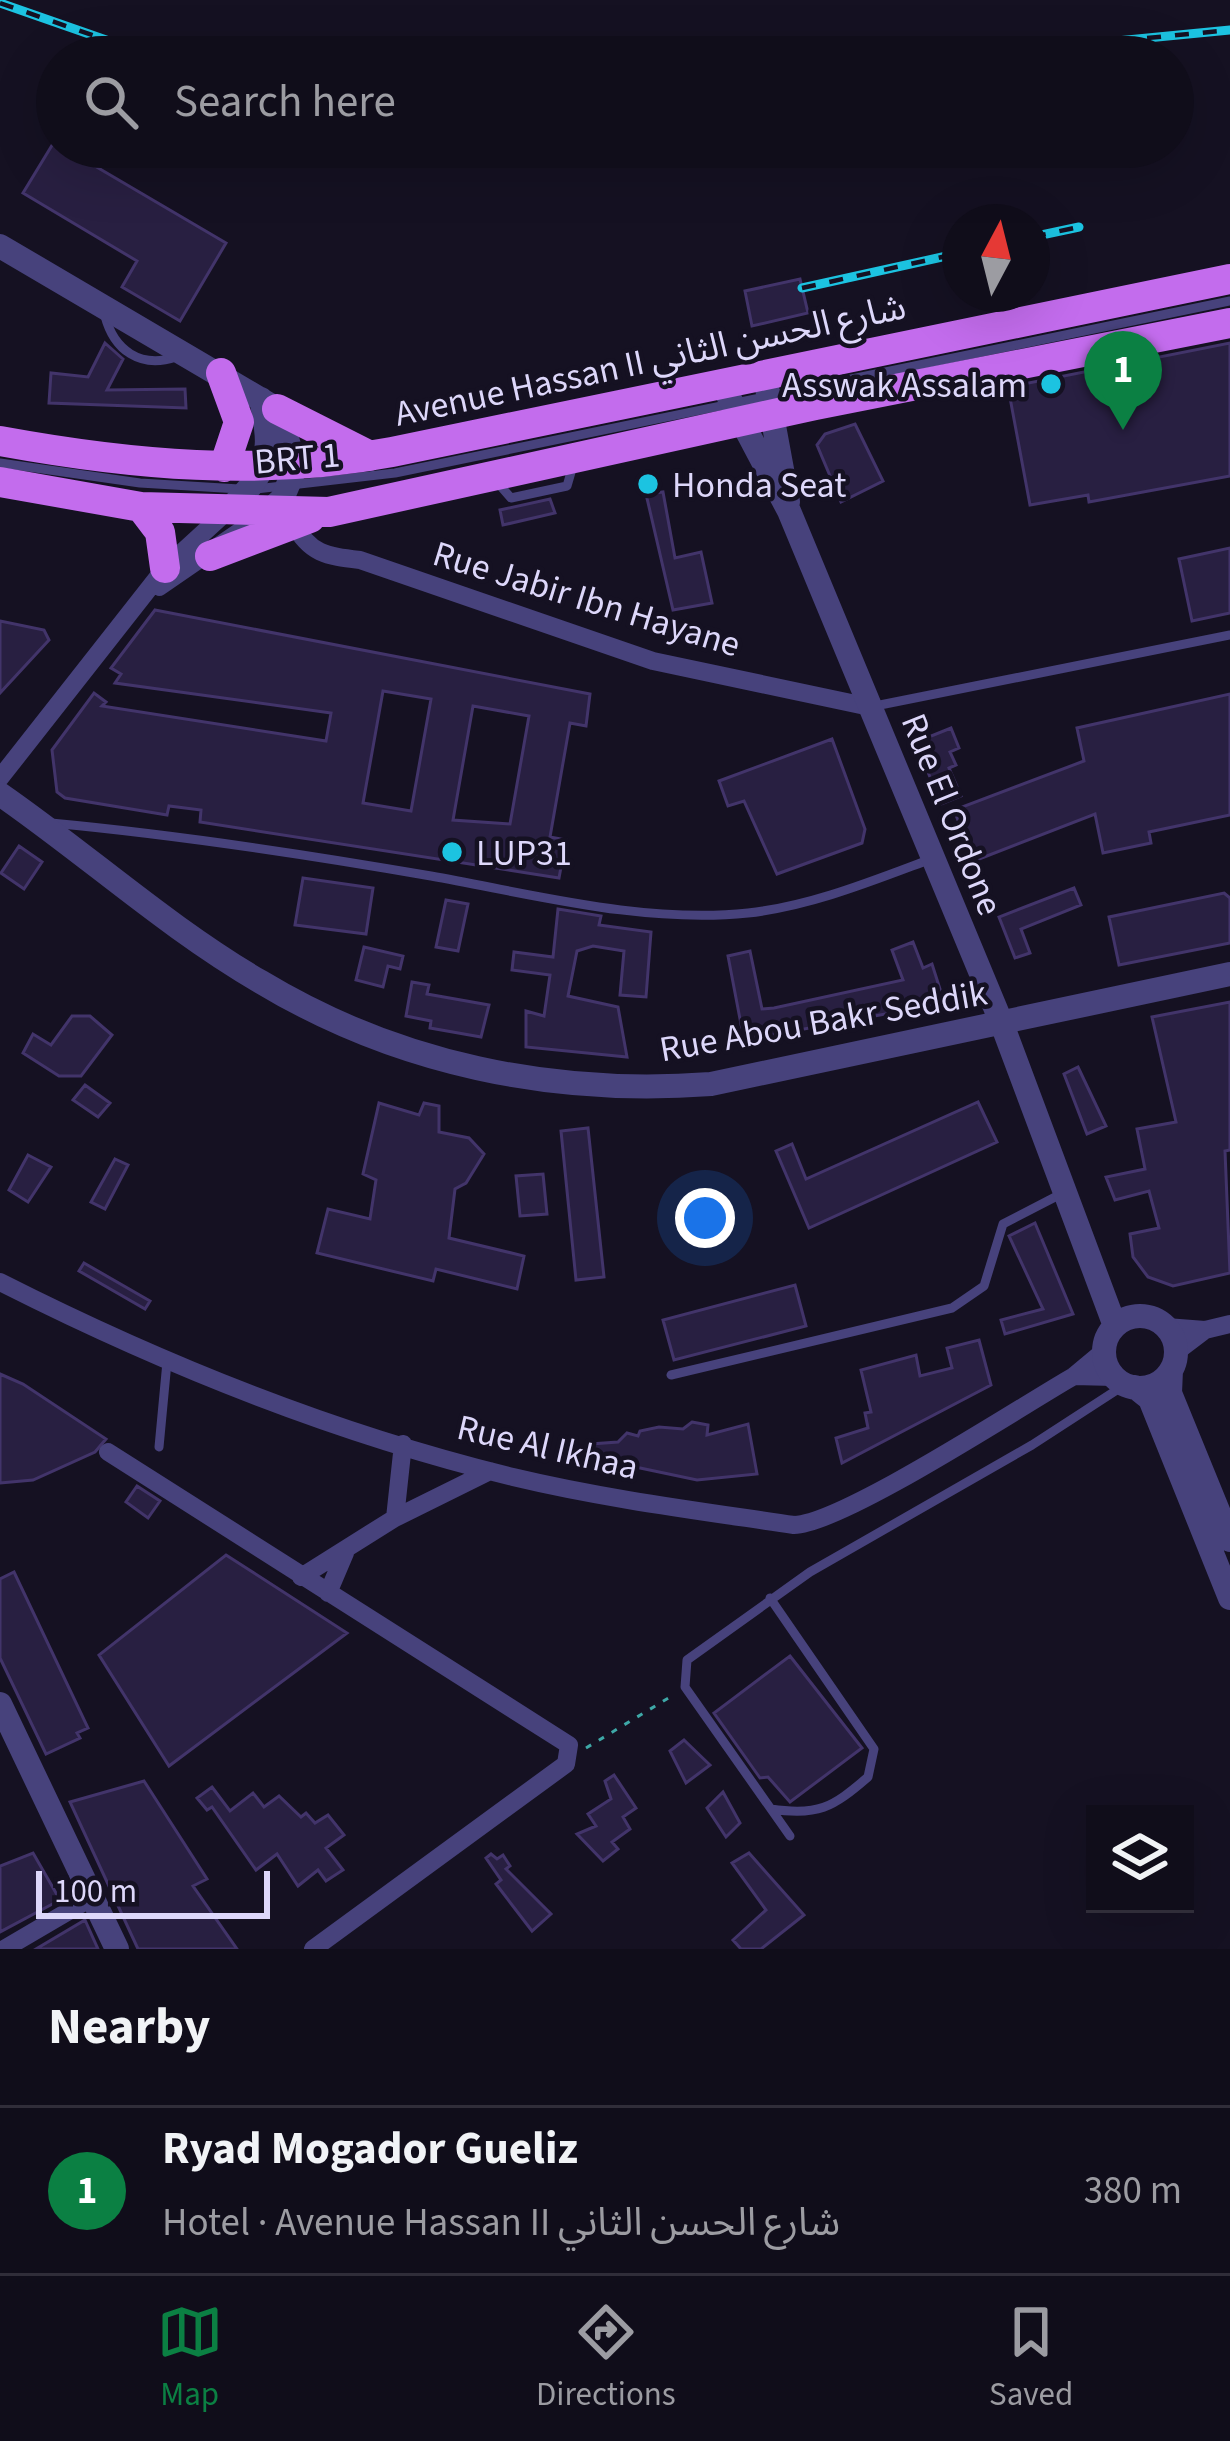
<!DOCTYPE html>
<html lang="en">
<head>
<meta charset="utf-8">
<style>
	body { margin:0; font-family:"Source Sans 3","Noto Sans Arabic",sans-serif; background:#1e1b27; color:#f1f3f6 }
	.controls { position:absolute; right:36px; bottom:36px; display:grid; overflow:hidden; border-radius:0px; box-shadow:0 12px 48px #0002 }
	.controls button { width:108px; height:108px; display:grid; place-items:center; padding:0; border:0; border-bottom:3px solid #302d39; background:#100d1a; color:#f1f3f6; font:60px sans-serif }
	.compass { position:absolute; left:942px; top:204px; width:108px; height:108px; border-radius:50%; background:#100d1a; box-shadow:0 12px 48px #0002; rotate:7deg }
	.scale { position:absolute; left:36px; bottom:30px; width:234px; box-sizing:border-box; padding-left:12px; border:6px solid #ddd7fa; border-top:0; font-size:33px; line-height:42px; white-space:nowrap; color:#ddd7fa; -webkit-text-stroke:9px #151122; paint-order:stroke }
	.you { position:absolute; left:705px; top:1218px; width:42px; height:42px; margin:-30px; border:9px solid #fff; border-radius:50%; background:#1a73e8; box-shadow:0 0 0 18px #1a73e833 }
	.badge { display:grid; place-items:center; width:78px; height:78px; border-radius:50%; background:#0b8043; color:#fff; font-size:39px; font-weight:700 }
	.pin { position:absolute; translate:-50% -99px; filter:drop-shadow(0 3px 6px #0008) }
	.pin::after { content:''; position:absolute; top:63px; width:42px; height:36px; background:inherit; clip-path:polygon(0 0,100% 0,50% 100%) }
	.list { margin:0; padding:0; list-style:none }
	h2 { display:flex; justify-content:space-between; align-items:center; height:156px; margin:0; padding:0 48px; font-size:51px }
	h2 small { font-size:39px; font-weight:400; color:#9c9ca2 }
	.list li { display:grid; grid-template-columns:78px 1fr auto; gap:36px; align-items:center; box-sizing:border-box; height:168px; padding:0 48px; border-top:3px solid #302d39 }
	.list b { display:block; font-size:45px; white-space:nowrap }
	.list p { margin:0; font-size:39px; white-space:nowrap; color:#9c9ca2 }
	.list em { font-size:39px; font-style:normal; color:#9c9ca2 }
	.icon { flex:none; width:66px; height:66px; fill:none; stroke:currentColor; stroke-width:2; stroke-linecap:round; stroke-linejoin:round }
	.map { position:relative; flex:none; width:1230px; height:1949px; overflow:hidden }
	.search { position:absolute; background:#100d1a; box-shadow:0 12px 48px #0002; left:36px; right:36px; top:36px; height:132px; display:flex; align-items:center; gap:30px; box-sizing:border-box; padding:0 42px; border-radius:66px; color:#9c9ca2; font-size:45px }
	.sheet { height:324px; background:#100d1a }
	nav { display:flex; justify-content:space-around; align-items:center; box-sizing:border-box; height:168px; border-top:3px solid #302d39; background:#100d1a; font-size:33px; color:#9c9ca2 }
	nav a { display:grid; justify-items:center; gap:6px }
	nav .on { color:#0b8043 }
	.map>svg:first-child { display:block }
	.building { fill:#281f41; stroke:#42346a; stroke-width:3; fill-rule:evenodd }
	.lines { fill:none; stroke-linecap:round; stroke-linejoin:round }
	.path { stroke:#3ea8a7; stroke-width:3; stroke-dasharray:6 9; stroke-linecap:butt }
	.service { stroke:#47427c; stroke-width:9 }
	.minor { stroke:#47427c; stroke-width:18 }
	.tertiary { stroke:#47427c; stroke-width:24 }
	.primary { stroke:#c36ced; stroke-width:30 }
	.rail-casing { stroke:#1cc3e1; stroke-width:9 }
	.rail { stroke:#151122; stroke-width:4.5; stroke-dasharray:14; stroke-linecap:butt }
	.poi-dot { fill:#1cc3e1; stroke:#151122; stroke-width:4.5 }
	.labels { text-anchor:middle; stroke-width:9; stroke-linejoin:round; paint-order:stroke }
	.street-label { font-size:36px; fill:#ddd7fa; stroke:#151122 }
	.poi-label { font-size:36px; fill:#ddd7fa; stroke:#151122; text-anchor:start }
</style>
</head>
<body>
<div class="map">
<svg width="1230" height="1949" viewBox="0 0 1230 1949">
	<rect width="100%" height="100%" fill="#151122"/>
	<!-- building -->
	<path class="building" d="M54,142L226,243L180,321L122,287L137,261L23,193Z
		M800,279L808,313L752,326L745,291Z
		M105,343L123,359L107,390L185,389L186,408L49,403L51,373L88,377Z
		M1230,343V476L1089,502L1088,495L1030,505L1008,387Z
		M855,424L883,481L841,502L817,445L825,434Z
		M663,492L675,558L701,552L712,603L673,610L646,494Z
		M550,499L555,513L503,525L500,510Z
		M1230,548V613L1192,621L1179,559Z
		M155,610L590,694L586,726L570,723L550,837L566,840L559,878L200,822L201,810L169,806L167,815L65,798L57,792L52,750L94,693L106,702L102,706L326,741L331,713L115,683L121,674L111,668ZM383,691L431,699L411,811L363,803ZM473,706L529,716L510,824L453,820Z
		M0,621L44,630L49,640L0,693Z
		M1230,694V815L1149,832L1151,843L1103,853L1095,814L974,861L954,810L1084,761L1077,728Z
		M951,728L959,748L950,752L956,765L949,768L961,796L941,804L921,755L932,751L926,738Z
		M832,739L865,829L862,843L777,874L744,801L728,806L719,781Z
		M19,846L42,862L24,889L1,873Z
		M303,878L373,888L366,934L295,925Z
		M1074,888L1081,905L1021,929L1030,953L1015,958L999,917Z
		M1224,893L1230,898V943L1119,965L1109,917Z
		M446,900L468,904L458,951L436,947Z
		M558,909L601,916L599,925L651,932L646,997L620,995L624,951L593,946L577,951L568,996L618,1007L627,1057L526,1047V1011L544,1016L550,975L512,970L514,952L553,957Z
		M913,942L923,968L932,964L940,989L929,1006L744,1040L728,956L750,951L762,1009L774,1008L903,980L892,950Z
		M364,947L403,956L400,969L388,966L383,987L356,980Z
		M412,982L429,985L427,994L489,1005L481,1037L430,1028L431,1021L406,1016Z
		M1230,1002V1150L1225,1151L1230,1273L1173,1286L1148,1277L1133,1257L1130,1234L1159,1228L1149,1191L1115,1200L1106,1177L1145,1169L1137,1129L1176,1122L1152,1017Z
		M72,1016H90L112,1035L81,1076H59L23,1053L33,1034L51,1045Z
		M1078,1067L1106,1126L1087,1134L1064,1074Z
		M85,1085L110,1103L98,1117L73,1100Z
		M978,1102L997,1142L809,1228L776,1151L792,1144L806,1179Z
		M379,1103L419,1115L424,1103L439,1106V1132L469,1138L484,1154L466,1183L455,1189L449,1238L524,1256L517,1289L436,1269L433,1281L317,1253L328,1209L370,1219L376,1180L363,1174Z
		M588,1128L604,1277L576,1280L561,1131Z
		M28,1155L51,1167L28,1202L9,1190Z
		M115,1159L128,1165L105,1209L91,1202Z
		M543,1174L547,1214L520,1216L516,1176Z
		M1035,1223L1073,1314L1005,1334L1001,1320L1043,1309L1009,1236Z
		M84,1263L150,1301L145,1309L79,1271Z
		M795,1285L806,1326L674,1360L663,1320Z
		M979,1340L991,1385L842,1463L836,1438L868,1428L865,1413L871,1412L861,1370L916,1355L920,1376L952,1368L947,1348Z
		M0,1374L23,1384L106,1439L95,1452L33,1480L0,1483Z
		M692,1422L708,1425L707,1435L748,1424L757,1474L697,1480L588,1457L591,1444L618,1442L627,1433L638,1436L640,1431L659,1427L683,1429Z
		M137,1486L160,1501L148,1518L126,1502Z
		M226,1555L347,1633L169,1766L99,1655Z
		M14,1572L88,1728L77,1733L80,1738L46,1754L0,1658V1579Z
		M790,1656L862,1748L790,1802L768,1777L760,1778L714,1713Z
		M684,1740L710,1765L686,1783L670,1751Z
		M614,1775L636,1808L623,1817L630,1829L612,1842L618,1849L603,1861L577,1834L596,1826L588,1814L611,1799L605,1781Z
		M144,1781L207,1879L193,1886L237,1949H138L70,1802Z
		M212,1787L230,1811L253,1793L264,1807L279,1796L301,1817L306,1813L315,1823L328,1815L344,1835L326,1848L343,1870L326,1881L318,1870L298,1886L277,1854L256,1870L212,1807L207,1810L197,1798Z
		M723,1792L740,1823L726,1837L707,1808Z
		M33,1853L60,1900L0,1932V1866Z
		M749,1853L804,1915L761,1949H741L733,1940L766,1910L732,1863Z
		M491,1854L497,1859L503,1855L510,1866L506,1869L551,1914L532,1931L496,1884L501,1880L486,1858Z
		M85,1920L98,1949H36Z"/>
	<g class="lines">
		<!-- path -->
		<path class="path" d="M586,1748L675,1694"/>
		<!-- service -->
		<path class="service" d="M105,316C114,350 140,369 176,357
			M0,463L140,483L239,489
			M497,482L511,498L567,486L574,462
			M256,489L395,473L1230,301
			M875,706L1230,635
			M51,823C179,835 304,854 431,876C532,894 644,924 748,913C811,906 872,881 931,859
			M671,1375L952,1308L984,1286L1003,1224L1061,1194
			M159,1447L167,1362
			M770,1598L874,1749L868,1777C832,1808 818,1816 771,1809
			M790,1836L685,1687L687,1660L810,1572L1032,1445L1126,1384"/>
		<!-- minor -->
		<path class="minor" d="M293,523C310,554 326,556 360,560L653,661L870,707
			M159,587L268,512
			M0,778L165,568L226,512
			M0,1282C162,1364 336,1434 513,1477C605,1499 700,1511 794,1525C842,1524 1020,1407 1074,1376L1104,1351
			M1166,1327L1205,1330L1230,1324
			M1176,1352L1205,1330
			M1074,1376L1114,1377
			M108,1452L569,1745L566,1764L313,1949
			M395,1518L403,1444
			M301,1577L395,1518L490,1471
			M328,1593L345,1553
			M4,1949L91,1898"/>
		<!-- tertiary -->
		<path class="tertiary" d="M0,246L277,409L296,466L282,499L268,512
			M765,377L788,502
			M723,386L789,511L1002,1024L1115,1326
			M226,512C269,471 273,457 261,399
			M0,794C88,855 168,928 261,982C397,1064 553,1096 711,1084L1230,974
			M1104 1352a36 36 0 1 1 72 0a36 36 0 1 1-72 0Z
			M1171,1370L1170,1393L1230,1540
			M1135,1387L1150,1399L1230,1598
			M0,1704L117,1949"/>
		<!-- primary -->
		<path class="primary" d="M221,373L239,422L224,467
			M277,409L370,456
			M0,441C131,465 261,477 392,452L1230,279
			M0,482L141,507L329,512L815,405L1230,323
			M141,507L160,532L165,568
			M210,556L310,518"/>
		<!-- rail casing -->
		<g class="rail-casing">
			<path id="rail" d="M0,3L155,57
				M952,57L1230,30
				M1032,237L1079,227
				M802,288L960,253"/>
		</g>
		<!-- rail -->
		<use href="#rail" class="rail"/>
	</g>
	<!-- markers -->
	<g class="poi-dot">
		<circle cx="1051" cy="384" r="12"/>
		<circle cx="648" cy="484" r="12"/>
		<circle cx="452" cy="852" r="12"/>
	</g>
	<g class="labels">
		<!-- street labels -->
		<g class="street-label">
			<text transform="translate(650 359) rotate(-12)" y="13">Avenue Hassan II شارع الحسن الثاني</text>
			<text transform="translate(297 457) rotate(-5)" y="13">BRT 1</text>
			<text transform="translate(587 598) rotate(17)" y="13">Rue Jabir Ibn Hayane</text>
			<text transform="translate(953 814) rotate(68)" y="13">Rue El Ordone</text>
			<text transform="translate(823 1020) rotate(-10)" y="13">Rue Abou Bakr Seddik</text>
			<text transform="translate(548 1446) rotate(13)" y="13">Rue Al Ikhaa</text>
		</g>
		<!-- poi labels -->
		<g class="poi-label">
			<text x="1027" y="397" text-anchor="end">Asswak Assalam</text>
			<text x="672" y="497">Honda Seat</text>
			<text x="476" y="865">LUP31</text>
		</g>
	</g>
</svg>
<div class="controls">
<button><svg class="icon" aria-label="layers" viewBox="0 0 24 24"><path d="M12 4l9 5-9 5-9-5zM3 14l9 5 9-5"/></svg></button>
</div>
<svg class="compass" viewBox="-18 -18 36 36"><path d="M0-13l5 13h-10z" fill="#e53935"/><path d="M0 13l5-13h-10z" fill="#9c9ca2"/></svg>
<div class="scale">100 m</div>
<div class="you"></div>
<div class="pin badge" style="left:1123px;top:430px">1</div>
<div class="search"><svg class="icon" aria-label="search" viewBox="0 0 24 24"><circle cx="10" cy="10" r="6"/><path d="M15 15l6 6"/></svg>Search here</div>
</div>
<section class="sheet">
<h2>Nearby<small></small></h2>
<ul class="list">
<li><span class="badge">1</span><div><b>Ryad Mogador Gueliz</b><p>Hotel · Avenue Hassan II شارع الحسن الثاني</p></div><em>380 m</em></li>
</ul>
</section>
<nav>
<a class="on"><svg class="icon" aria-label="map" viewBox="0 0 24 24"><path d="M3 6l6-2 6 2 6-2v14l-6 2-6-2-6 2zM9 4v14M15 6v14"/></svg>Map</a>
<a><svg class="icon" aria-label="directions" viewBox="0 0 24 24"><path d="M12 3l9 9-9 9-9-9zM9 14v-3h6M13 9l2 2-2 2"/></svg>Directions</a>
<a><svg class="icon" aria-label="saved" viewBox="0 0 24 24"><path d="M7 4h10v16l-5-4-5 4z"/></svg>Saved</a>
</nav>
</body>
</html>
